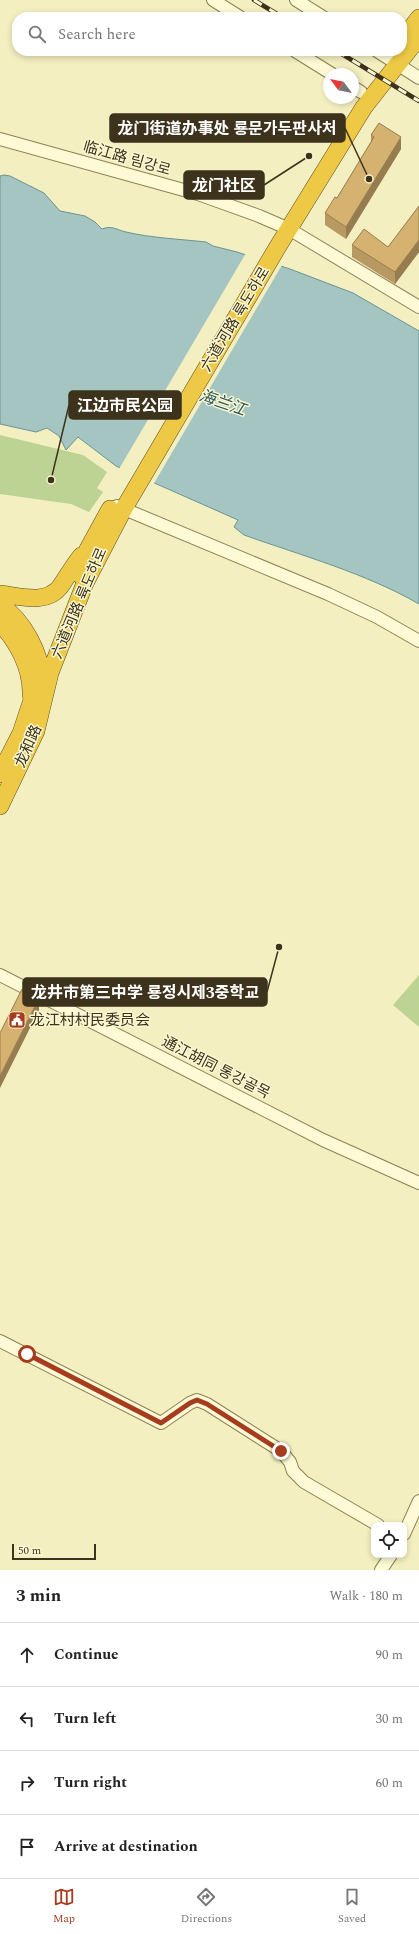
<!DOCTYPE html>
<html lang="en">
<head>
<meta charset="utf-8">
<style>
	body { margin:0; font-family:Spectral,"Noto Sans SC","Noto Sans KR",serif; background:#f6f6f6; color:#222 }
	.controls { position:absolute; right:12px; bottom:12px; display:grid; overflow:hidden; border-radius:8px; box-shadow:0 2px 6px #0003 }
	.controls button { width:36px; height:36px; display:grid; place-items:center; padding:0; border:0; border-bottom:1px solid #e0e0e0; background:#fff; color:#222; font:20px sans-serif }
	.compass { position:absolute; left:323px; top:68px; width:36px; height:36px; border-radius:50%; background:#fff; box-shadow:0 2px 6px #0003; rotate:302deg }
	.scale { position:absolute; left:12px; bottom:10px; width:84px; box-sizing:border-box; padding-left:4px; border:2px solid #3d331c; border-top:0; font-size:11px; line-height:14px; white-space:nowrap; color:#3d331c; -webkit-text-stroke:3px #faf7d1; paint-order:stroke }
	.stop { position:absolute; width:12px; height:12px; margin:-9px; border:3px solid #a63b1e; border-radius:50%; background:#fff }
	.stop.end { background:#a63b1e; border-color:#fff; box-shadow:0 1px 4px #0008 }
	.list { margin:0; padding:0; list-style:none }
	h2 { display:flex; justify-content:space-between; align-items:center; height:52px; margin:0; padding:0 16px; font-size:17px }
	h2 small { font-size:13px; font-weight:400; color:#767676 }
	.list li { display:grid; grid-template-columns:26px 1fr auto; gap:12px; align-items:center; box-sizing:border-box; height:64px; padding:0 16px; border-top:1px solid #e0e0e0 }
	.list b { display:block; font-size:15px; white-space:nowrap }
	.list em { font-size:13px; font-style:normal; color:#767676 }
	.icon { flex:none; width:22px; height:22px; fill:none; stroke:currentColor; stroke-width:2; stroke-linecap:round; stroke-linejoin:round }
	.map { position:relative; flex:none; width:419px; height:1570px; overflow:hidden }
	.search { position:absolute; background:#fff; box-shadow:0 2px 6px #0003; left:12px; right:12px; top:12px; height:44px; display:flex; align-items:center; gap:10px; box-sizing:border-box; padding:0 14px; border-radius:16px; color:#767676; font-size:15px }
	.sheet { height:308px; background:#fff }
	nav { display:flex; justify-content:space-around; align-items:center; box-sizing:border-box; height:56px; border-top:1px solid #e0e0e0; background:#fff; font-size:11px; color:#767676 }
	nav a { display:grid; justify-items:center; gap:2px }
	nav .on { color:#a63b1e }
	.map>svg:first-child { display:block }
	.green { fill:#bdd393 }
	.water { fill:#a4c5c2; stroke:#699493 }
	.pier { fill:#f3efc0 }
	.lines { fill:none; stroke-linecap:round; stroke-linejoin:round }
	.minor-casing { stroke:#8f8155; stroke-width:14 }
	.highway-casing { stroke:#5c4d2a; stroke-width:18 }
	.minor { stroke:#fdfad5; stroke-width:12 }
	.highway { stroke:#edc946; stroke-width:17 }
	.rail-casing { stroke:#3d331c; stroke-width:4.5 }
	.rail { stroke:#faf7d1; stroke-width:3; stroke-dasharray:9; stroke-linecap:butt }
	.wall { fill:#b89961 }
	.shaded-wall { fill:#967d4f }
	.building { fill:#d6b271; stroke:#967d4f }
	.route { stroke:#a63b1e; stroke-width:5 }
	.labels { text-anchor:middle; stroke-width:3; stroke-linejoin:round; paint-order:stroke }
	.street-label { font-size:15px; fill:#3d331c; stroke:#faf7d1 }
	.poi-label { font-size:15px; fill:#3d331c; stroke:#faf7d1; text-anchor:start }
	.water-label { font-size:16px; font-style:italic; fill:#29565e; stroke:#faf7d1 }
	.leader { fill:none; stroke:#3d331c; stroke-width:1.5 }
	.callout-dot { fill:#3d331c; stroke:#faf7d1; stroke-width:1.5 }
	.callout { fill:#3d331c; stroke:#3d331c; stroke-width:1.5 }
	.callout-label { font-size:16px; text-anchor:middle; font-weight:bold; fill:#fff }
</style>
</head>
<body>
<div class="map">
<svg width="419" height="1570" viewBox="0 0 419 1570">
	<rect width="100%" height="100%" fill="#f3efc0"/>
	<!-- green -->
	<path class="green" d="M0,435L83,455L107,472L97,488L103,492L89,512L71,504L0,494Z
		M419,975V1027L393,1005Z"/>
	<!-- water -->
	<path class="water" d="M4,175L10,176L44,193L60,211L85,216L95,222L102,229C112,225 117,230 126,232C152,238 179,239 206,242L213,246L237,252L290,269L353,293L419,331V604C365,573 303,556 244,535L234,527L238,520L116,466L78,437L66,450L59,436L47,428L36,432L0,424V176Z"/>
	<!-- pier -->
	<path class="pier" d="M246,253L282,265L153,485L119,469Z"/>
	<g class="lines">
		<!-- minor casing -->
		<g class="minor-casing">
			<path id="minor" d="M213,0L240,17
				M296,0L323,17
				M295,51L332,74
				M377,51L419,78
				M353,87L361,92
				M0,139L198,194L259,216L289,229L419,307
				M117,506L328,594L377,617L419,641
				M0,975L323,1140L419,1183
				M0,1341L161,1423L190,1403L197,1400L207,1404L281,1451L290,1462L293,1471L304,1482L378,1525
				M404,1534L419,1501
				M381,1570L391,1555"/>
		</g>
		<!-- highway casing -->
		<g class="highway-casing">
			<path id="highway" d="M402,40L419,18
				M79,574L84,563L88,549L110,509
				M0,594C19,596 46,605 60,587C67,577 73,566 81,556
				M0,605C25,621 40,654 43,682
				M0,623C18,642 32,669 31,695
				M0,774L21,733L41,673
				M0,806L36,731L50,673L85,583L123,510L277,248L364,107L419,37"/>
		</g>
		<!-- minor -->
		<use href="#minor" class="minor"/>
		<!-- highway -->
		<use href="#highway" class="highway"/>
		<!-- rail casing -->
		<g class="rail-casing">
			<path id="rail" d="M254,0L282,17
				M337,51L419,101"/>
		</g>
		<!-- rail -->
		<use href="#rail" class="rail"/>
	</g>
	<!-- wall -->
	<path class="wall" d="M371,135L401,149L346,239L325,225V213L337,198L371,143Z
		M419,206V252L395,284L352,257V245L388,247Z"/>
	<!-- shaded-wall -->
	<path class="shaded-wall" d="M401,137V149L346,239V227Z
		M419,240V252L395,284V272Z
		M39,998V1010L0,1088V1076Z"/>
	<!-- building -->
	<path class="building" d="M379,123L401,137L346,227L325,213L335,197L337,198L374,137L371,135Z
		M419,206V240L395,272L352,245L364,229L388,247Z
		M22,989L39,998L0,1076V1033Z"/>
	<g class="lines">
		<!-- route -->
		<path class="route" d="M27,1354L161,1423L190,1403L197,1400L207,1404L281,1451"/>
	</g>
	<!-- icons -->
	<defs>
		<g id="civic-square" transform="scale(0.9)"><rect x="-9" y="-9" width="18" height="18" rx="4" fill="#a63b1e" stroke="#faf7d1"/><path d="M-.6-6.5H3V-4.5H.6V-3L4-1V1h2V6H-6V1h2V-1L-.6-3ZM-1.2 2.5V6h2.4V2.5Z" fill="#fff"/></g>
	</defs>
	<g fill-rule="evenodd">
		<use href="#civic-square" x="17" y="1020"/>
	</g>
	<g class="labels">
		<!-- street labels -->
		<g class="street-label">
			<text transform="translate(127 158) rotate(16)" y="5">临江路 림강로</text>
			<text transform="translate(235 319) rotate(-59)" y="5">六道河路 륙도하로</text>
			<text transform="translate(79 603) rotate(-67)" y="5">六道河路 륙도하로</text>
			<text transform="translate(28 746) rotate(-66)" y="5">龙和路</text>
			<text transform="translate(216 1067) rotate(27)" y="5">通江胡同 통강골목</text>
		</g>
		<!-- poi labels -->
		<g class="poi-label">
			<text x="30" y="1025">龙江村村民委员会</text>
		</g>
		<!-- water labels -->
		<g class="water-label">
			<text transform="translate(223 402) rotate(19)" y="6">海兰江</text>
		</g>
	</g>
	<!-- callouts -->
	<path class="leader" d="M369 179L345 128M309 156L264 185M51 480L69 405M279 947L267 992"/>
	<g class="callout-dot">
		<circle cx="369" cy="179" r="4"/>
		<circle cx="309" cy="156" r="4"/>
		<circle cx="51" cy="480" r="4"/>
		<circle cx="279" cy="947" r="4"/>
	</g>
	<g class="callout">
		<rect x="110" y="114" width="235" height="28" rx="4"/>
		<rect x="184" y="171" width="80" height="28" rx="4"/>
		<rect x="69" y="391" width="112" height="28" rx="4"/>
		<rect x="23" y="978" width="244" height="28" rx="4"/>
	</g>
	<g class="callout-label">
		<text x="227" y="134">龙门街道办事处 룡문가두판사처</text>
		<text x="224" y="191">龙门社区</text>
		<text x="125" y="411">江边市民公园</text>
		<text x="145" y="998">龙井市第三中学 룡정시제3중학교</text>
	</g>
</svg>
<div class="controls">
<button><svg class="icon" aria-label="locate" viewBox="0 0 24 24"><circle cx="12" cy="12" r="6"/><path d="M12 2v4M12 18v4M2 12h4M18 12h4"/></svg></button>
</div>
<svg class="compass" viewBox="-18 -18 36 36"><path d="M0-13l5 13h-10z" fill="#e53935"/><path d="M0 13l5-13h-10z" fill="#767676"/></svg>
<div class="scale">50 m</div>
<div class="stop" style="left:27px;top:1354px"></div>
<div class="stop end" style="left:281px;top:1451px"></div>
<div class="search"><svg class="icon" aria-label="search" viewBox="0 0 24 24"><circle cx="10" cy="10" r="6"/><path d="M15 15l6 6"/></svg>Search here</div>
</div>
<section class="sheet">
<h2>3 min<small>Walk · 180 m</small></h2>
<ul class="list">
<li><svg class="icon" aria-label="ahead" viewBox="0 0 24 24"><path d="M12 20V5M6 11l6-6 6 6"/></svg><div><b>Continue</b></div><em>90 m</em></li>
<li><svg class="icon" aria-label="left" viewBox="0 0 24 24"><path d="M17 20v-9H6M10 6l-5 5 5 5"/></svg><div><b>Turn left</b></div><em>30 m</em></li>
<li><svg class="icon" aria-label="right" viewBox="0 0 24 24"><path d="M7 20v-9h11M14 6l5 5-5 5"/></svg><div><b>Turn right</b></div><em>60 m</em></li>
<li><svg class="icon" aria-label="arrive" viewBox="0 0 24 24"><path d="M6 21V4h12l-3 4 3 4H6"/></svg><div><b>Arrive at destination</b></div></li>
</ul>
</section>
<nav>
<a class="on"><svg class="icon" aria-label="map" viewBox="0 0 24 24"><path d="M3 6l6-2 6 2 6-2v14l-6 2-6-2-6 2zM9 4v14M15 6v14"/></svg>Map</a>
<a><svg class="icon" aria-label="directions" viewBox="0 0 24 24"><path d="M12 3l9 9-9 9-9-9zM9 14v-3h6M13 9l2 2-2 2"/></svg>Directions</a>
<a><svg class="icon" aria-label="saved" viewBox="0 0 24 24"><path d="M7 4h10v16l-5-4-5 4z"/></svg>Saved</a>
</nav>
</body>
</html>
